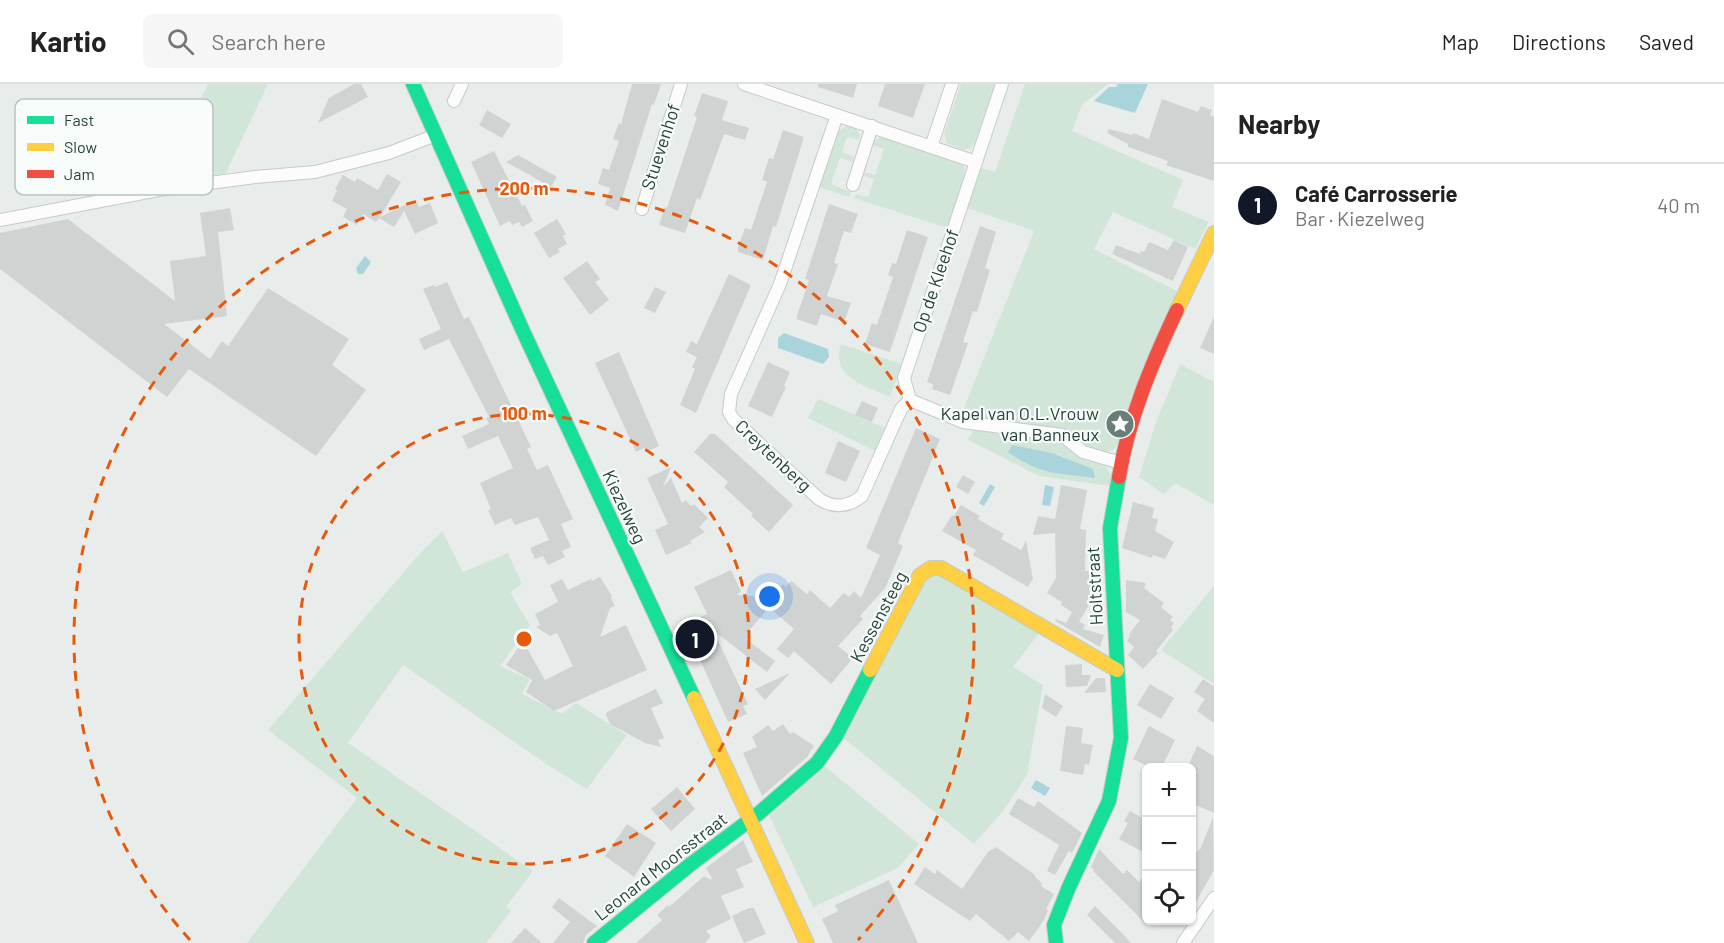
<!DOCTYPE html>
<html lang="en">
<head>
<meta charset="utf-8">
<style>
	body { margin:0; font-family:Barlow,sans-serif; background:#f6f6f6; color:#222 }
	.controls { position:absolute; right:18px; bottom:18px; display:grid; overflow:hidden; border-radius:9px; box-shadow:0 2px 4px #0004 }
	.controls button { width:54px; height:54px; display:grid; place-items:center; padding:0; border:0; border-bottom:2px solid #e0e0e0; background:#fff; color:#222; font:30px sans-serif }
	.you { position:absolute; left:770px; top:513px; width:21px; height:21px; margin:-15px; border:4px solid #fff; border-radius:50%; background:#1a73e8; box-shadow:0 0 0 9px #1a73e833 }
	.badge { display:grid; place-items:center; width:39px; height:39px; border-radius:50%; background:#111827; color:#fff; font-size:20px; font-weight:700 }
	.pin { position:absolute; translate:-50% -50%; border:3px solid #fff; box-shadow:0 2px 6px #0006 }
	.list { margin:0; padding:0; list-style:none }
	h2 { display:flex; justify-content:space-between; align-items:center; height:78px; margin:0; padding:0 24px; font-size:26px }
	h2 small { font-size:20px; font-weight:400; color:#767676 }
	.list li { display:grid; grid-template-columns:39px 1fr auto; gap:18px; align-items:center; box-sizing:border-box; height:84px; padding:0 24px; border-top:2px solid #e0e0e0 }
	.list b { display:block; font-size:22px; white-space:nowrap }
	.list p { margin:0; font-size:20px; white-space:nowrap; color:#767676 }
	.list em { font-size:20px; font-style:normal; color:#767676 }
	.icon { flex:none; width:33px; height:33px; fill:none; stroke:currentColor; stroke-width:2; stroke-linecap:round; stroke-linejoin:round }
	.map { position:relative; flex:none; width:1214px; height:859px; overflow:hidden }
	header { display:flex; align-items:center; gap:36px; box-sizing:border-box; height:84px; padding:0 30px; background:#fff; border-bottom:2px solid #e0e0e0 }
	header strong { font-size:28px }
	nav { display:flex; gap:33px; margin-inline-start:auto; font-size:21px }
	.search { width:420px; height:54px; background:#f6f6f6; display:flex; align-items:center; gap:15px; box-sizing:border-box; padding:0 21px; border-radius:9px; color:#767676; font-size:22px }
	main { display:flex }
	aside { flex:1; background:#fff }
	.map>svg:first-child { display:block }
	.green { fill:#d1e6d8 }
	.water { fill:#a9d4db }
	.building { fill:#cfd4d2 }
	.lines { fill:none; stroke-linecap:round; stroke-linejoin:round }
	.street-casing { stroke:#c5cac8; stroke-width:14 }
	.fast-casing { stroke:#c3cbc8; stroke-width:16 }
	.slow-casing { stroke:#c3cbc8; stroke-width:16 }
	.jam-casing { stroke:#c3cbc8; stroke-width:16 }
	.street { stroke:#fcfcfc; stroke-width:12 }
	.fast { stroke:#16e098; stroke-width:14 }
	.slow { stroke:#ffcf43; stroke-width:14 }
	.jam { stroke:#f24e42; stroke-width:14 }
	.ring { fill:none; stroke:#e8590c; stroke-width:3; stroke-dasharray:10 8 }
	.labels { text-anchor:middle; stroke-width:4.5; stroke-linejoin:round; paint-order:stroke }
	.street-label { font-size:18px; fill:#24423a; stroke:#f7fbf9 }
	.poi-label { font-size:18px; fill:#24423a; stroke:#f7fbf9; text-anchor:end }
	.key { fill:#f7fbf9; stroke:#b8c4c0; stroke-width:1.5 }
	.key-label { font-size:16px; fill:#24423a }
	.centre { fill:#e8590c; stroke:#f7fbf9; stroke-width:3 }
	.ring-label { font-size:18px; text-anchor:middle; font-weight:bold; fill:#e8590c; stroke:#f7fbf9; stroke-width:4.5; stroke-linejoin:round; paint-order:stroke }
</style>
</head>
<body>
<header>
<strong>Kartio</strong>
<div class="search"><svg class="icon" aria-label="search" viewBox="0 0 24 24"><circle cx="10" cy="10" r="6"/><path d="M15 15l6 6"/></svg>Search here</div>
<nav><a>Map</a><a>Directions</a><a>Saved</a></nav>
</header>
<main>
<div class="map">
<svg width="1214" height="859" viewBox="0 0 1214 859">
	<rect width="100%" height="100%" fill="#e8edeb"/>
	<!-- green -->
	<path class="green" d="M208,0H268L226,89L160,100Z
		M961,0H995L975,58L971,64L964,66L947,59L944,50Z
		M1025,0H1108L1082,21L1072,47L1183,96L1172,123L1209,138L1195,165L1113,128L1094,165L1177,207L1118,360L1113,366L1107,368L1089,365L1065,348L974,334L962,329L1034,147L967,124L980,84L995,88Z
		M847,42L856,44L860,52L858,56L847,53L842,68L854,73L852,78L840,74L831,100L851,108L849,113L819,103L838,47Z
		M881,53L957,77L964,83L965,91L947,144L854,114L856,110L868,113L874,95L862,91L863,88L875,91L884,65L872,61L874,57Z
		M841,260L902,280L890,313C866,302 830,294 841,260Z
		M1180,280L1214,298V421L1175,399L1164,410L1139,393L1156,338Z
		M818,315L885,344L875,367L808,334Z
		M973,346L1061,358L1084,376L1105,382L1111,391L1110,402L1039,392L968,356Z
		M442,447L463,488L508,469L522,500L510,508L530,541L500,582L530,595L522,610L562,630L576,619L627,651L587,705L549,682L403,581L348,659L533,787L506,823L511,827L486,859H247L357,714L268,646L422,467Z
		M941,491L1040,548L1013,583L1043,601L1027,691L1004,726L974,760L841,652L926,493Z
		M1214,502V600L1161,566Z
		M822,680L919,760L898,784L813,823L768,729Z"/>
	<!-- water -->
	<path class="water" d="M1118,0H1148L1135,29L1094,17L1109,3H1116Z
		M365,172L371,178L363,190H358L356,184Z
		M784,249L828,265L829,273L823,280L778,264V254Z
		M1012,361L1052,369L1093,385L1095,394C1058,389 1039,391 1008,368Z
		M990,400L995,403L984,422L979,419Z
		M1045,401L1054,403L1050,422L1042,421Z
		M1036,696L1050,704L1045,712L1031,704Z"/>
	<!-- building -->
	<path class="building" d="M354,0H361L368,13L318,39L329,14Z
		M632,0H661L654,21L652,20L618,127L605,121L610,104L598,100L603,84L609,86L619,57L613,55L619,39L621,40Z
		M818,0H857L853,14L818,3Z
		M885,0H925L913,34L878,22Z
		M702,9L728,17L722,36L749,44L745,56L724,50L700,116L697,114L685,149L659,141L665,123L667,124L697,33L694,32Z
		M1162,15L1198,28L1201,22L1212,26L1210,31L1214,33V97L1166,81L1168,77L1128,63V60L1107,49L1109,45L1132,51L1133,49L1149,55Z
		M487,26L511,40L502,54L479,41Z
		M783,46L804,53L776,143L773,142L763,176L738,168V163L745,144L751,146L767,98L762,96L769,74L773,75Z
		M494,67L522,122L525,121L533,137L522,143L519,138L512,141L510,137L500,142L471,78Z
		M518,71L557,93L551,103L506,78Z
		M387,90L401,98L380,133L415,116L419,123L430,119L438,139L415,150L404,127L394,143L379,134L376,138L363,130L357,141L343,133L347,125L332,117L337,106L335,105L343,91L355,98L357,94L378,106Z
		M829,120L858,130L851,149L844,147L834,179L838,180L827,212L851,219L844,238L821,230L817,242L796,235L809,196L805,195Z
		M230,124L234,146L218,148L227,232L164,240L210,275L222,257L228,262L268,204L349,255L332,281L366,306L316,372L189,285L167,313L0,185V149L68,135L175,217L170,177L206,172L200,129Z
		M557,135L566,150L563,152L567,160L558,165L560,168L549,174L534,149Z
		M980,142L996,148L985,184L990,186L977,228L973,227L963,258L968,259L950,311L932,305L933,300L927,298Z
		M907,146L928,153L890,268L865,260L872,239L877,241L893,193L888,191L892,179L896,180Z
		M1174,156L1188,163L1173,197L1112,170L1116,161L1140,170L1141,167L1144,168L1149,158L1168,166Z
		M587,177L600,195L595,198L609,216L590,231L563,194Z
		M729,190L751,201L696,329L680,321L695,285L692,283L697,273L686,268L691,257L697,260Z
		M447,198L464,235L469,233L531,363L527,365L537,386L548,381L573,435L561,440L571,463L562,467L565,473L548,481L543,472L535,475L530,464L549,456L538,433L515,441L511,434L495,441L488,426L491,425L480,399L513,384L498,352L468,365L462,352L489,340L486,334L489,333L449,255L424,266L419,255L441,245L423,205L434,201L435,203Z
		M655,203L666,208L655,229L644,224Z
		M1214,233V270L1200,264Z
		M619,268L659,362L646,368L644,364L636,368L595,279Z
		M768,278L790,288L784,302L786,303L772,333L748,322Z
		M862,317L878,324L872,338L855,331Z
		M916,344L940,355L898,459L903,462L892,488L885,504L860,532L863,535L838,562L853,574L831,600L794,567L788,574L777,565L794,545L765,520L783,500L786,503L791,497L807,510L810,506L830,524L844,509L849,513L854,507L861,514L880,471L866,464Z
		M710,350H715L793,421L769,448L751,432L753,430L724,403L728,398L694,368Z
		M838,357L860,367L846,398L825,389Z
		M671,383L663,403L671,394L682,419L686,416L691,422L694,420L708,434L699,443L705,448L690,457L692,459L666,471L655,446L668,440L647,394Z
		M963,391L975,398L968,410L956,403Z
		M1061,401L1087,406L1080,445L1086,446L1085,487H1089L1090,512L1093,514L1079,538L1085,540L1083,545L1104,551L1100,563L1055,537L1056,535L1066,539L1072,528L1061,521L1062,518L1047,509L1056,494L1055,449L1033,451L1038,432L1055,435Z
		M1133,418L1154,424L1152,434L1158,435L1155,447L1174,458L1165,475L1153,471L1152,474L1122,464Z
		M961,421L980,432L978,435L1004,450L1001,455L1021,466L1026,457L1033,495L1028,503L973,471L976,466L942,447L952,431L954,432Z
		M731,486L741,507L737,511L754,512L768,525L746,550L749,552L746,555L775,577L767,588L713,546L748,620L743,622L747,630L728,638L684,540L707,530L694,503Z
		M600,493L612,512L611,514L615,522L610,524L600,553L626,541L647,586L554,627L526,608L532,596L506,581L523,557L545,596L573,582L557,549L550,552L536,543L540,541L535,530L558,518L550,501L562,495L568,506L591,495L592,497Z
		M1126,496L1146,499L1144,504L1164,519L1161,523L1173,533L1170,536L1174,539L1171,543L1173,546L1156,567L1158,569L1143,585L1128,571L1134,563L1127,557L1130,552L1129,550L1140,536L1126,528Z
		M1082,580V591H1091L1087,602L1066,603L1065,581Z
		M790,589L765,616L755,605Z
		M1096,594H1105L1106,608L1084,609Z
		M1203,595L1213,602L1214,600V639L1197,627L1205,615L1194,608Z
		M1150,600L1174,614L1161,635L1137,621Z
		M656,605L663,619L651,624L664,654L658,656L661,663L645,659L610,640L606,631L607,628Z
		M1045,610L1063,622L1056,633L1042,624Z
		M783,640L790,650L793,648L814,662L807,673L762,712L743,669L757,663L752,653L768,641L773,647Z
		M1066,642L1083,644L1081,659L1093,661L1089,681L1085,680L1083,691L1060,687Z
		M1149,642L1175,656L1163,681L1161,679L1158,684H1151L1133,675Z
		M1197,662L1214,672V729L1191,719V684H1187Z
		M677,703L695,725L671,747L651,725Z
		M1018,714L1034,723L1038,717L1082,749L1072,769L1069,767L1055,791L1047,787L1059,761L1009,730Z
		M1130,727L1146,736V761L1143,768L1119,755L1128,739L1124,737Z
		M1213,733L1214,786L1191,827V778L1199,765L1200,766Z
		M627,740L656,759L634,793L605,772Z
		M743,756L753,778L736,785L744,803L721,812L731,835L706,847L711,852L705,859H636L662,836L657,831L668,821L669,823L704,792L711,796L712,794L706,784Z
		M996,763L1035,791V793L1042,799L1041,802L1054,810L1046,825L1048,826L1044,836L1029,857L1018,848L1009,857L976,830L970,837L914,800L925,783L935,790L937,786L962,805L988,768Z
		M1099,765L1123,790L1127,786L1139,798L1146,788V840L1093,787L1094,786L1091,783Z
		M889,796L918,859H833L822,835L838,827L835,821Z
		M559,814L597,842L586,851L583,859H553L570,838L552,823Z
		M1095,822L1121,848L1131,859H1115L1087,831Z
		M754,824L766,850L744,859L732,832L749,824Z
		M525,844L542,859H511Z"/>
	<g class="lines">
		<!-- street casing -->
		<g class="street-casing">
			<path id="street" d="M744,0L976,78
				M454,17L462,0
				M837,31L780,200L731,310L729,328L733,335L819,415C835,425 848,423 862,412L901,325L910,316
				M931,63L952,0
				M853,101L872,42
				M642,125L681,0
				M0,136L164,105L255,93L315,88L389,69L436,51
				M910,316L904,294L1002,0
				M910,316L963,338L1062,351L1083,368L1121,379
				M1183,859L1214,814"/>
		</g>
		<!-- fast casing -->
		<g class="fast-casing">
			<path id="fast" d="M413,0L523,247L694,614
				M594,859L691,780L758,730L817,679L836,652L870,586
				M1056,859L1054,841L1069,803L1109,717L1121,654L1110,444L1119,393"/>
		</g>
		<!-- slow casing -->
		<g class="slow-casing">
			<path id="slow" d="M1177,226L1214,149
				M870,586L920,491L931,484H941L1117,586
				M694,614L807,859"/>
		</g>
		<!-- jam casing -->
		<g class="jam-casing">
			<path id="jam" d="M1119,393C1128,336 1152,279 1177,226"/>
		</g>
		<!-- street -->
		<use href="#street" class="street"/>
		<!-- fast -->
		<use href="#fast" class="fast"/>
		<!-- slow -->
		<use href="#slow" class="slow"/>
		<!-- jam -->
		<use href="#jam" class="jam"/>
	</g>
	<!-- distance rings -->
	<g class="ring">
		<circle cx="524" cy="555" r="225"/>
		<path d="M190 856A450 450 0 1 1 858 856"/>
	</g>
	<!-- icons -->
	<defs>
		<g id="sight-disc" transform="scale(1.5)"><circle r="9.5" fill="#697e78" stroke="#f7fbf9"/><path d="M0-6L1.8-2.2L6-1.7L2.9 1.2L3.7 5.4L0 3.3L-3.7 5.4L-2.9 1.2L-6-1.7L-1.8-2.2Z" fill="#fff"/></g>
	</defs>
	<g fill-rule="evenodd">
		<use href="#sight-disc" x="1120" y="340"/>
	</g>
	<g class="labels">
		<!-- street labels -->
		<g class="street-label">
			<text transform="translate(661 63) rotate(-72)" y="6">Stuevenhof</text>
			<text transform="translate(936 197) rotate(-71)" y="6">Op de Kleehof</text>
			<text transform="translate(773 372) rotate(43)" y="6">Creytenberg</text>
			<text transform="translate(624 423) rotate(65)" y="6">Kiezelweg</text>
			<text transform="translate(1095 502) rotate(-93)" y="6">Holtstraat</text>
			<text transform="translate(879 533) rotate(-62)" y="6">Kessensteeg</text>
			<text transform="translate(661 783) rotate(-38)" y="6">Leonard Moorsstraat</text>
		</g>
		<!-- poi labels -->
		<g class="poi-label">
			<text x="1099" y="336">Kapel van O.L.Vrouw<tspan x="1099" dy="21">van Banneux</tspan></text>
		</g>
	</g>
	<!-- legend -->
	<rect x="15" y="15" width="198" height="96" rx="9" class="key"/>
	<rect x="27" y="32" width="27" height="8" fill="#16e098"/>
	<rect x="27" y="59" width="27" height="8" fill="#ffcf43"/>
	<rect x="27" y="86" width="27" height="8" fill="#f24e42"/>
	<g class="key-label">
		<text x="64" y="42">Fast</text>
		<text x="64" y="69">Slow</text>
		<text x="64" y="96">Jam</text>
	</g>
	<circle cx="524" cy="555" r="9" class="centre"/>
	<g class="ring-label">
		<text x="524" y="111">200 m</text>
		<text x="524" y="336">100 m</text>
	</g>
</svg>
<div class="controls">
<button>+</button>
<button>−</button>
<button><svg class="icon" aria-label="locate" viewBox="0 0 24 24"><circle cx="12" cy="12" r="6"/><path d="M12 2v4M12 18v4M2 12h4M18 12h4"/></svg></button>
</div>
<div class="you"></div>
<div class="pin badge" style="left:695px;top:555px">1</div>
</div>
<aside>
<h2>Nearby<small></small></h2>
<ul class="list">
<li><span class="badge">1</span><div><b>Café Carrosserie</b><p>Bar · Kiezelweg</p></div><em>40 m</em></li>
</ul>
</aside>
</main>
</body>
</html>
